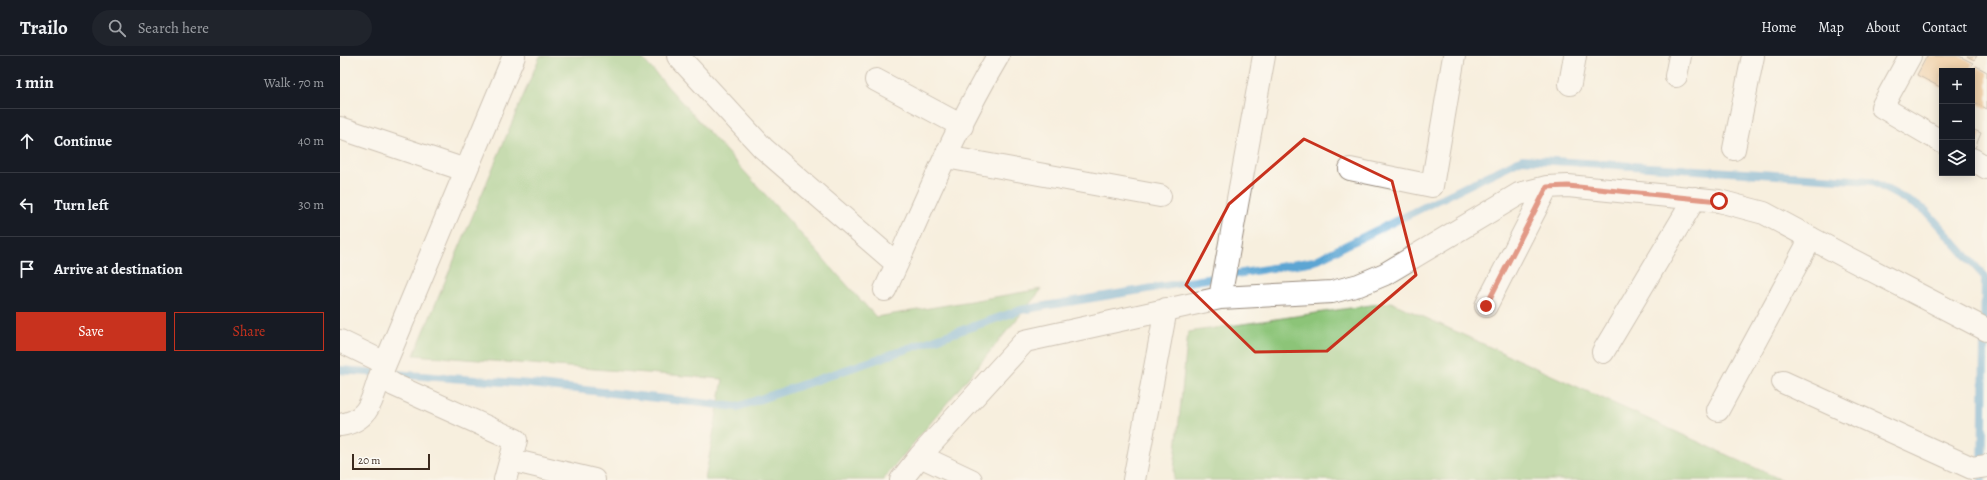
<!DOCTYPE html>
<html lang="en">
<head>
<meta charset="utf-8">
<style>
	body { margin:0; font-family:Alegreya,serif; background:#20242c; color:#f1f3f6 }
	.controls { position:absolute; right:12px; top:12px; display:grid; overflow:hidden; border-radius:0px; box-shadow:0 2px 10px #0003 }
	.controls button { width:36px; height:36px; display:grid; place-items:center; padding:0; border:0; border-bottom:1px solid #363941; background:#171b24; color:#f1f3f6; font:20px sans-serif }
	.scale { position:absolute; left:12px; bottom:10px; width:78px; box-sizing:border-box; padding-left:4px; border:2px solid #3b2a1e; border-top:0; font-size:11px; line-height:14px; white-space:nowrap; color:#3b2a1e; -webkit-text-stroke:3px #fdfcf7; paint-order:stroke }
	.stop { position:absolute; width:12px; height:12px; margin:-9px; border:3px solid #c8321e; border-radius:50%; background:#fff }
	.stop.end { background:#c8321e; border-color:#fff; box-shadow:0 1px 4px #0008 }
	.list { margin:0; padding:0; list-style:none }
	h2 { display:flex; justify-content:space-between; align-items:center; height:52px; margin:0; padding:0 16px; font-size:17px }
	h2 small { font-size:13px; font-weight:400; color:#9ea1a6 }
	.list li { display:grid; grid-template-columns:26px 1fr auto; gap:12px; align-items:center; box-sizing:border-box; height:64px; padding:0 16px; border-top:1px solid #363941 }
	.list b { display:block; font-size:15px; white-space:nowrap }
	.list em { font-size:13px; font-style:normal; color:#9ea1a6 }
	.actions { display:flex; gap:8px; padding:12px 16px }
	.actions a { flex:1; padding:9px 0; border:1px solid #c8321e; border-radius:0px; text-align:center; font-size:14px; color:#c8321e }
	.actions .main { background:#c8321e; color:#fff }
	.icon { flex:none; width:22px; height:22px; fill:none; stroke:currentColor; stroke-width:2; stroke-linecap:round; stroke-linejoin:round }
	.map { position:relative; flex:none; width:1647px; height:424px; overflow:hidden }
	header { display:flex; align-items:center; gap:24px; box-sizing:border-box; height:56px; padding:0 20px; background:#171b24; border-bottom:1px solid #363941 }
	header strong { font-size:19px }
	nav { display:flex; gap:22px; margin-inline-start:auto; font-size:14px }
	.search { width:280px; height:36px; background:#20242c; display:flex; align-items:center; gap:10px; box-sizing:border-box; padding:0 14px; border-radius:22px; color:#9ea1a6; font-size:15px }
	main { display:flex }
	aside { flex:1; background:#171b24 }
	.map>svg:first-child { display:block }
	.green { fill:#8cc478; stroke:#64774b }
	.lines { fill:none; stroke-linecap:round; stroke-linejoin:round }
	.stream { stroke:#5ba5d3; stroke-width:8 }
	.building { fill:#e8b172 }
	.street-casing { stroke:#998c7e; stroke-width:24 }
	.street { stroke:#fff; stroke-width:22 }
	.route { stroke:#c8321e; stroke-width:5 }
	.marked { fill:none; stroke:#c8321e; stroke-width:3; stroke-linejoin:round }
</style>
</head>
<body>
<header>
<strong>Trailo</strong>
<div class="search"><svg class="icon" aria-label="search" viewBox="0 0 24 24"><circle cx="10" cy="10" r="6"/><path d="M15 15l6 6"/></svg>Search here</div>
<nav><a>Home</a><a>Map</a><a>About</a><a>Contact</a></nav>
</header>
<main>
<aside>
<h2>1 min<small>Walk · 70 m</small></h2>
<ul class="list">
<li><svg class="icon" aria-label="ahead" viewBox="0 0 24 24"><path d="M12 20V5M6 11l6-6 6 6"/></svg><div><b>Continue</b></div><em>40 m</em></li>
<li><svg class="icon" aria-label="left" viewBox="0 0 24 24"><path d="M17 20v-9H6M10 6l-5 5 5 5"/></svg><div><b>Turn left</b></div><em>30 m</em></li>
<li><svg class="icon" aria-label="arrive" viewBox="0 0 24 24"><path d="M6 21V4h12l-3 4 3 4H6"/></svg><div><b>Arrive at destination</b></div></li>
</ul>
<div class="actions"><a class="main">Save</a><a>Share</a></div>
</aside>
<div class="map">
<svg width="1647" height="424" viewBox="0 0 1647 424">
	<rect width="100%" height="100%" fill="#fdfcf7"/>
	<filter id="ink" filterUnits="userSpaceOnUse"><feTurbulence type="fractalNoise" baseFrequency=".025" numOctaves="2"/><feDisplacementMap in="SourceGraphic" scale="8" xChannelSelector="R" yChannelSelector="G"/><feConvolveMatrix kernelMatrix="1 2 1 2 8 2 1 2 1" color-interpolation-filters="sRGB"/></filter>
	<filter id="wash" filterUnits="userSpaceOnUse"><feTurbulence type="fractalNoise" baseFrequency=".012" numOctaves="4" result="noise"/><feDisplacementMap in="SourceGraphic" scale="16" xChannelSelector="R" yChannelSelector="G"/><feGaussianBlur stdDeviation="0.9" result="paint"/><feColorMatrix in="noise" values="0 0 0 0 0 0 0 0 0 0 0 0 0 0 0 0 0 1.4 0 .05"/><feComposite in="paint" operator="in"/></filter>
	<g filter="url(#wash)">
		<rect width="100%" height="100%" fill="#f7efde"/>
		<!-- green -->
		<path class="green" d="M200,0H300L536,261L702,233L543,424H365L383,323L74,299Z
			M1051,246L1442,424H833L848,276Z"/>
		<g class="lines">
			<!-- stream -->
			<path class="stream" d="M0,314L191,328L397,351L681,254L974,205L1182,103L1531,125L1585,154L1645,221L1642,424"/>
		</g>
		<g id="blocks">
			<!-- building -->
			<path class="building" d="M1587,0H1619L1633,7L1629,15H1602V32L1577,19Z
				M1627,0H1637L1634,4Z
				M1636,10L1647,16V53L1632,45V18Z
				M1632,73L1641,77L1635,92L1632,91Z"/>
		</g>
	</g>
	<g filter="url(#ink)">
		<use href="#blocks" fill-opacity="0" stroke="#998c7e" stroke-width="1"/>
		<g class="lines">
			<!-- street casing -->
			<g class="street-casing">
				<path id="street" d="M338,0L423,92L557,208
					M1570,0L1542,51L1602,86
					M1336,20L1340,0
					M536,24L622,70
					M1230,28L1235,0
					M0,72L125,114
					M1394,93L1413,0
					M606,101L820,140
					M1632,103L1647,112
					M1010,113L1092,130L1114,0
					M545,234C581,156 614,74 658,0
					M880,242L924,0
					M1146,250L1207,131
					M0,285L45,307
					M1263,296L1355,142
					M40,320L54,329L176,384L165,424
					M1443,326L1632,412L1647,410
					M1378,354L1471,182
					M0,369C29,365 32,344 40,320L174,0
					M580,400L631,424
					M171,404L254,424
					M561,424L580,400L685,285L880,242L992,236L1019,229L1045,218L1179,138L1207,131L1228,130L1379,145L1424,157L1508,202L1647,274
					M794,424L826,253"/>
			</g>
			<!-- street -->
			<use href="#street" class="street"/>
		</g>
	</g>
	<g class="lines" filter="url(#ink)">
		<!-- route -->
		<path class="route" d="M1146,250L1207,131L1228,130L1379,145"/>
	</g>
	<!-- marked area -->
	<path d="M0 0H1647V424H0ZM964,83L1052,125L1076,219L987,295L915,296L846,229L889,148Z" fill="#f7efde" fill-opacity=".55" fill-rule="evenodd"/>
	<path class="marked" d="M964,83L1052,125L1076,219L987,295L915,296L846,229L889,148Z"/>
</svg>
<div class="controls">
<button>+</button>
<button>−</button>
<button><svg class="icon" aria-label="layers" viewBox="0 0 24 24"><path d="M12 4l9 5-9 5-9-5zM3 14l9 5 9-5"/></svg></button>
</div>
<div class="scale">20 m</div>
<div class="stop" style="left:1379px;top:145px"></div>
<div class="stop end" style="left:1146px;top:250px"></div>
</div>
</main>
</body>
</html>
